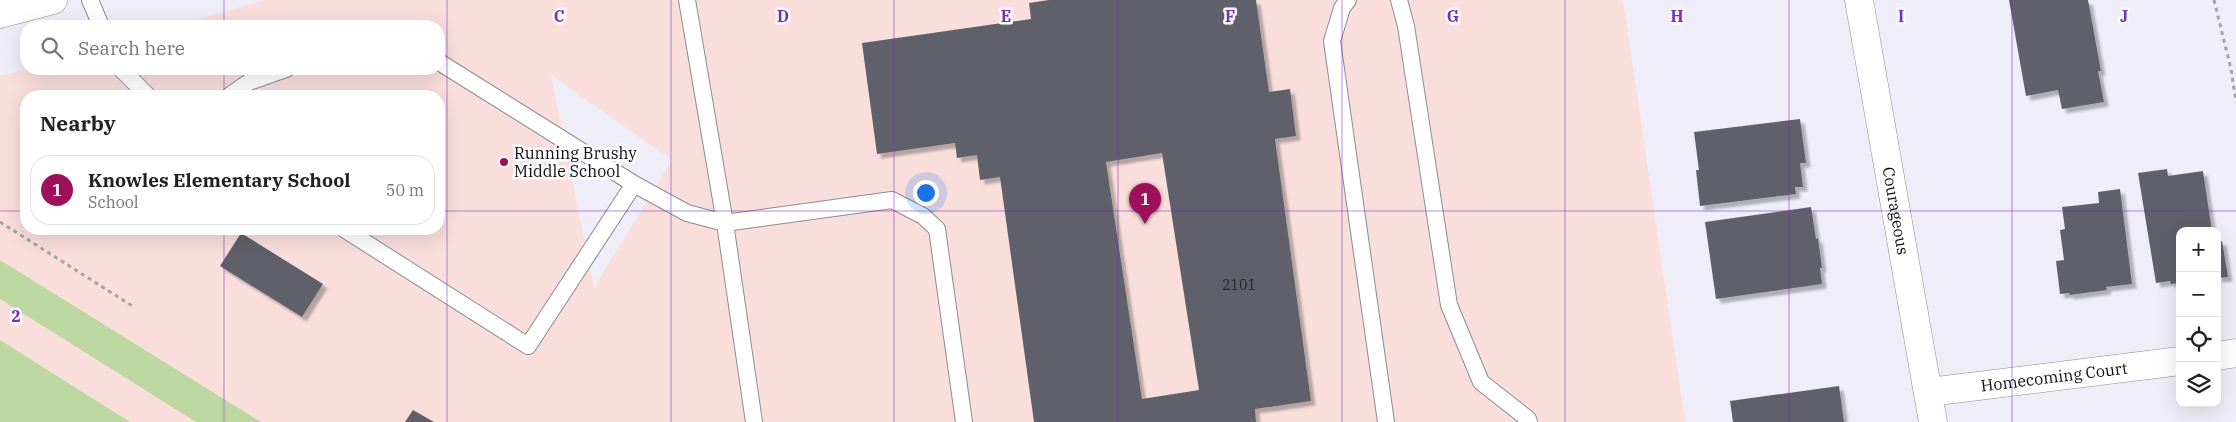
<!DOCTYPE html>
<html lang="en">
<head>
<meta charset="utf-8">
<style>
	body { margin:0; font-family:"IBM Plex Serif",serif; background:#f2f2f2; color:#222 }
	.controls { position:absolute; right:15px; bottom:15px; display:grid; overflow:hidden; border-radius:10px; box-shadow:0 5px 20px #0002 }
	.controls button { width:45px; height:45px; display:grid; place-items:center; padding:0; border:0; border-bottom:1px solid #e0e0e0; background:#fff; color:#222; font:25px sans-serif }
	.you { position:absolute; left:925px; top:192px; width:18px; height:18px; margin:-12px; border:4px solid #fff; border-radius:50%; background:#1a73e8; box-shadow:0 0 0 8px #1a73e833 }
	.badge { display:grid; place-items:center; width:32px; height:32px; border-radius:50%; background:#9f105a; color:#fff; font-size:16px; font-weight:700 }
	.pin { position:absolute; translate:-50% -41px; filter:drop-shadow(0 1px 2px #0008) }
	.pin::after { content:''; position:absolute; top:26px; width:18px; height:15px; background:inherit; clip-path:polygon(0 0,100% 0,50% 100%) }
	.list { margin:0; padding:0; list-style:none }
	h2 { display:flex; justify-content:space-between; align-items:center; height:65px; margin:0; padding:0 20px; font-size:21px }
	h2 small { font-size:16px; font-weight:400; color:#767676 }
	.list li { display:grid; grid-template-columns:32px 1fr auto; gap:15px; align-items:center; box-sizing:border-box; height:70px; margin:0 10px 10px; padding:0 10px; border:1px solid #e0e0e0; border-radius:20px }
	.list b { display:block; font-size:19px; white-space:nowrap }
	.list p { margin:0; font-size:16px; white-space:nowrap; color:#767676 }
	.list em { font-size:16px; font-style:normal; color:#767676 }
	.icon { flex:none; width:28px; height:28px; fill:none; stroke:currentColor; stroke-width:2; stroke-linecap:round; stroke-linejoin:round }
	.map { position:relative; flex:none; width:2236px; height:422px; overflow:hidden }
	.search { position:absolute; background:#fff; box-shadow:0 5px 20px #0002; left:20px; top:20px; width:425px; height:55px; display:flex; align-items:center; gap:12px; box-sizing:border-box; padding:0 18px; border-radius:20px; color:#767676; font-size:19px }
	.panel { position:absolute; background:#fff; box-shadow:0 5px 20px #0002; left:20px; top:90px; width:425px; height:145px; border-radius:20px }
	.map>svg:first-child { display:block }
	.education { fill:#f9dedb; fill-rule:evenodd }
	.green { fill:#bcd8a0 }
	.building { fill:#61616a; fill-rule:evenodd; filter:url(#shadow) }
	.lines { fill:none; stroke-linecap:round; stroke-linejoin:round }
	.service-casing { stroke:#8b8b95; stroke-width:18 }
	.minor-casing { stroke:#8b8b95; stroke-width:29 }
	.path { stroke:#a3a3ab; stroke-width:3; stroke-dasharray:4 4; stroke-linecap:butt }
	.service { stroke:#fff; stroke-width:16 }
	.minor { stroke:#fff; stroke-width:28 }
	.grid { fill:none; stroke:#7b2cbf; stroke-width:1; stroke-opacity:0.55 }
	.poi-dot { fill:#9f105a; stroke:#fcfcfe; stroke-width:2 }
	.labels { text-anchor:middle; stroke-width:5; stroke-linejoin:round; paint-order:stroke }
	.number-label { font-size:14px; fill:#232328 }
	.poi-label { font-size:16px; fill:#0e0e12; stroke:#fcfcfe; text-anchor:start }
	.street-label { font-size:16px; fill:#0e0e12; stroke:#fcfcfe }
	.grid-label { font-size:16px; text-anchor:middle; font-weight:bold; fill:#7b2cbf; stroke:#fcfcfe; stroke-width:5; stroke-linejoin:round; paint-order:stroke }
</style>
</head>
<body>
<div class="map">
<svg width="2236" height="422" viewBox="0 0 2236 422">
	<defs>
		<filter id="shadow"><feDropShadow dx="4.5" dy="4.5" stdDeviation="1" flood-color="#0004"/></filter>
	</defs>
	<rect width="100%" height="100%" fill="#eeedf8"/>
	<!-- education -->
	<path class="education" d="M265,0H1623L1685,422H0V76L27,69H439V26H174ZM551,75L672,160L594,288ZM26,96H439V229H26Z"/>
	<!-- green -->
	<path class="green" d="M0,260L261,422H196L0,299Z
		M0,340L130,422H0Z"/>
	<!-- building -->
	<path class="building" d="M1049,0H1256L1269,92L1290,89L1296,136L1275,139L1311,401L1255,409L1256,422H1034L1000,177L980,180L977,155L957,158L955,143L877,154L862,43L1031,19L1029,3ZM1162,153L1199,390L1142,399L1106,162Z
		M2009,0H2088L2101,71H2098L2104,102L2062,109L2058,90L2026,96Z
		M1800,119L1806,163H1800L1803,187H1795L1796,194L1700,206L1696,170H1699L1694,132Z
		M2167,169L2168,176L2203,171L2212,231H2180V283L2171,284L2170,281L2156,283L2138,173Z
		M2120,189L2132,284L2106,287L2107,290L2070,295L2069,293L2060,294L2056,261L2064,260L2060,230L2065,229L2062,207L2099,203L2098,192Z
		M1811,207L1816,239L1818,238L1822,268H1820L1822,284L1716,299L1705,222Z
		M241,233L323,284L302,317L220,266Z
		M2217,241H2222L2228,277L2217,278Z
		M1839,386L1844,422H1733L1730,401Z
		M413,410L434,422H405Z"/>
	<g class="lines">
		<!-- service casing -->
		<g class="service-casing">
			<path id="service" d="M90,0L101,26
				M687,0L725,223L754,422
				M1348,0L1342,8L1332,41L1386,422
				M1399,0L1406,26L1449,305L1481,382L1528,419L1529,422
				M439,62L634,184
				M121,69L148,96
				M229,96L249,82L286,69
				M344,229L528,346L634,184L687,213L725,223L892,200L923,216L937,229L964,422"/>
		</g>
		<!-- minor casing -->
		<g class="minor-casing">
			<g id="minor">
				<path id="s1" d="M1859,0L1933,422"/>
				<path d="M0,14L53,0"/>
				<path d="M2217,356L2236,353"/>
				<path id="s2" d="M1929,392L2180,361"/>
			</g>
		</g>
		<!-- path -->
		<path class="path" d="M2214,0L2231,69L2236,102
			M0,222L134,307"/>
		<!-- service -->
		<use href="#service" class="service"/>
		<!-- minor -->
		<use href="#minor" class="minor"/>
	</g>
	<!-- grid -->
	<path class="grid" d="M224,0V26M447,0V422M671,0V422M894,0V422M1118,0V422M1342,0V422M1565,0V422M1789,0V422M2012,0V422M224,69V96M0,211H26M439,211H2236M224,229V422"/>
	<!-- markers -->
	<circle class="poi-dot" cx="504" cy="162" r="5"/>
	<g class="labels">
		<!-- number labels -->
		<g class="number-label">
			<text x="1239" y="290">2101</text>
		</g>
		<!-- poi labels -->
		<g class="poi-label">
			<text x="514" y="159">Running Brushy<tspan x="514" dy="18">Middle School</tspan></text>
		</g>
		<!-- street labels -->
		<g class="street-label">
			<text dy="6" stroke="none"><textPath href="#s1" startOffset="214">Courageous</textPath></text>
			<text dy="6" stroke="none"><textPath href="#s2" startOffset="126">Homecoming Court</textPath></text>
		</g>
	</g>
	<g class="grid-label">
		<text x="559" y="22">C</text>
		<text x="783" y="22">D</text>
		<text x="1006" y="22">E</text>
		<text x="1230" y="22">F</text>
		<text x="1453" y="22">G</text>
		<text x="1677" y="22">H</text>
		<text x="1901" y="22">I</text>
		<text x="2124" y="22">J</text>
		<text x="16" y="322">2</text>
	</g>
</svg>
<div class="controls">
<button>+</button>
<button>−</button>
<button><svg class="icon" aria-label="locate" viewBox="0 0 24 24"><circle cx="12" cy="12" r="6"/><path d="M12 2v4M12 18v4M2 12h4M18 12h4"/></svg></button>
<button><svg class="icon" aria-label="layers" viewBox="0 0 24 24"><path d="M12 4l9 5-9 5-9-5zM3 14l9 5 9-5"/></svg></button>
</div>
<div class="you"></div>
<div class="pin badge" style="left:1145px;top:224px">1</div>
<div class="search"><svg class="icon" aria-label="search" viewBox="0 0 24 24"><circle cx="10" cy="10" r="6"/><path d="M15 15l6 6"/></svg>Search here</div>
<section class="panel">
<h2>Nearby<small></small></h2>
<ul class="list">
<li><span class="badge">1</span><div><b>Knowles Elementary School</b><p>School</p></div><em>50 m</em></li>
</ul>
</section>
</div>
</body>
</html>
